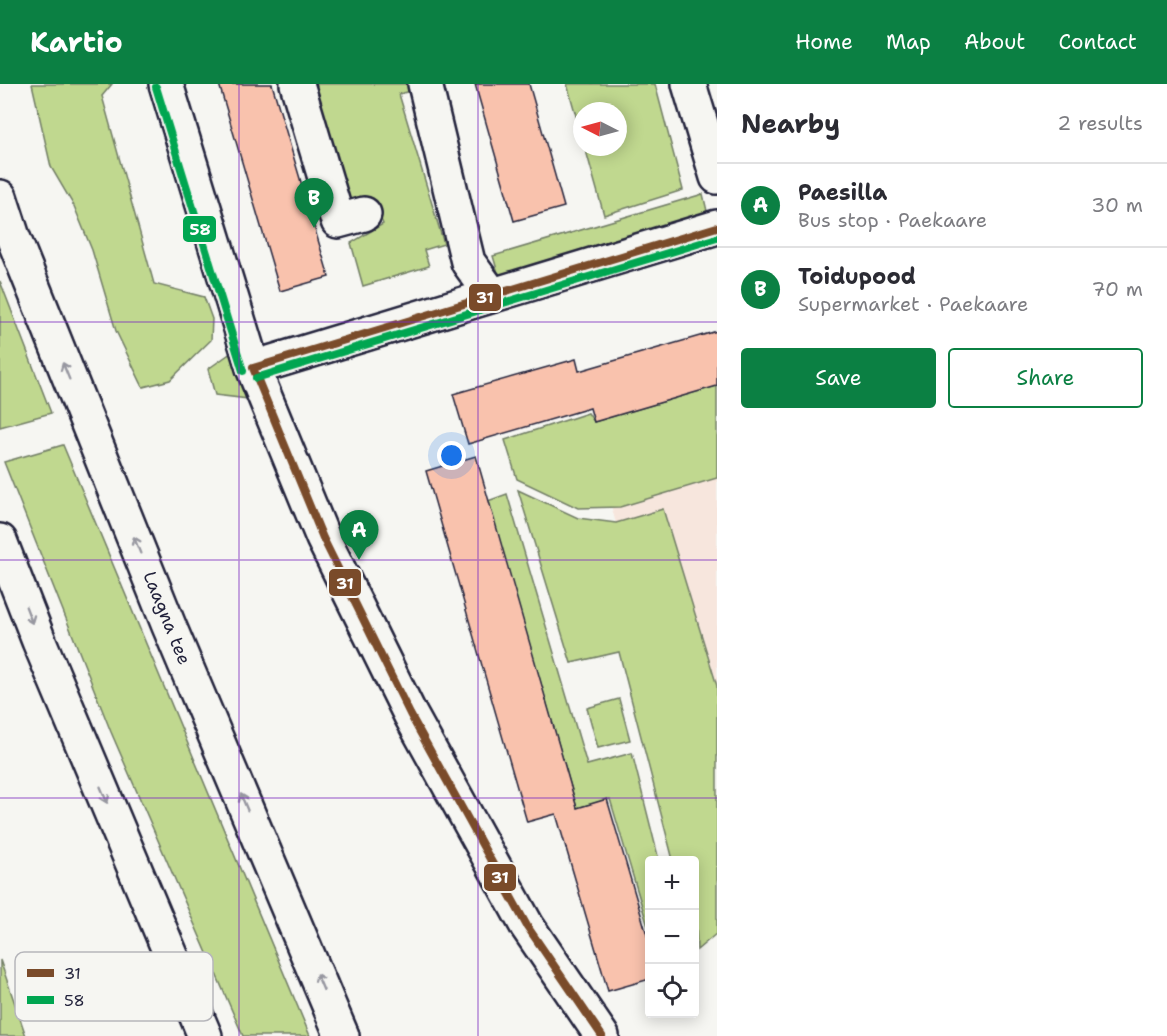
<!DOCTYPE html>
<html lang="en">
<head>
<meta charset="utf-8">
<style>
	body { margin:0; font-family:"Shantell Sans",sans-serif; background:#f7f7f7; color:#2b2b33 }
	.controls { position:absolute; right:18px; bottom:18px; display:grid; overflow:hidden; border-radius:6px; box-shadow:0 3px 15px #0003 }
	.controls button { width:54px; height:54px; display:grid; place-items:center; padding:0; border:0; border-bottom:2px solid #e1e1e2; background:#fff; color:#2b2b33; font:30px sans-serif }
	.compass { position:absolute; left:573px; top:18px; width:54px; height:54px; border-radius:50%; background:#fff; box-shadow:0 3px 15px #0003; rotate:276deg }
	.you { position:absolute; left:452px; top:372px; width:21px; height:21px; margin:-15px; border:4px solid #fff; border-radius:50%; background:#1a73e8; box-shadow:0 0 0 9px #1a73e833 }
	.badge { display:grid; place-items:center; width:39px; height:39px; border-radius:50%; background:#0b8043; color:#fff; font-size:20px; font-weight:700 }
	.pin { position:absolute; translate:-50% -50px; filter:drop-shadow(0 2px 3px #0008) }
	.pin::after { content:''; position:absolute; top:32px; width:21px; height:18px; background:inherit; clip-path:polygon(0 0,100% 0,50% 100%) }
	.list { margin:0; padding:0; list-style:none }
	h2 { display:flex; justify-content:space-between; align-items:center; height:78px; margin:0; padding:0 24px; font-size:26px }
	h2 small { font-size:20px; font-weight:400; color:#7c7c81 }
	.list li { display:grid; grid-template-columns:39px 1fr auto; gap:18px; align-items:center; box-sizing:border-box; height:84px; padding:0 24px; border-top:2px solid #e1e1e2 }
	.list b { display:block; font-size:22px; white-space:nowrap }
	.list p { margin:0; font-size:20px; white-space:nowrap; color:#7c7c81 }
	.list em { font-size:20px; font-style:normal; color:#7c7c81 }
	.actions { display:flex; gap:12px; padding:18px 24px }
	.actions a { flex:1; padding:14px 0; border:2px solid #0b8043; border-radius:6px; text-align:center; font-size:21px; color:#0b8043 }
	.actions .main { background:#0b8043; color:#fff }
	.icon { flex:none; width:33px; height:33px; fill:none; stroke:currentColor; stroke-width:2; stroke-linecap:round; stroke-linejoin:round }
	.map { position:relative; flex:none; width:717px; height:952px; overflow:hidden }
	header { display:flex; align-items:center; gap:36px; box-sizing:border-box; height:84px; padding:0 30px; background:#0b8043; color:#fff }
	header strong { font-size:28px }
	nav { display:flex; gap:33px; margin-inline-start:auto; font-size:21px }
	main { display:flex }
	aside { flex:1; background:#fff }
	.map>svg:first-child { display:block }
	.built { fill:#f7e6dd }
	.green { fill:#c0d88f; stroke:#717d65; stroke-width:1.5 }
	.building { fill:#f9c2ad; stroke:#22223b; stroke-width:1.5 }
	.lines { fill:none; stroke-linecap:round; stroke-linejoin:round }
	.street-casing { stroke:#22223b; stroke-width:38 }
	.secondary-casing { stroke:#22223b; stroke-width:38 }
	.primary-casing { stroke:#22223b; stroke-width:38 }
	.street { stroke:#f6f6f2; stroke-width:33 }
	.secondary { stroke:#f6f6f2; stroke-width:33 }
	.primary { stroke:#f6f6f2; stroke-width:33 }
	.bus-1-casing { stroke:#f6f6f2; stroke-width:12 }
	.bus-2-casing { stroke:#f6f6f2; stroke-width:12 }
	.bus-1 { stroke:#7a4b2a; stroke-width:8 }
	.bus-2 { stroke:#00a651; stroke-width:8 }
	.oneway { stroke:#9797a0 }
	.grid { fill:none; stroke:#7b2cbf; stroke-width:1.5; stroke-opacity:0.55 }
	.labels { text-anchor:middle; stroke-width:4.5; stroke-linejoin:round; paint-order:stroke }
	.street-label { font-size:18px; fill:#22223b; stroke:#f6f6f2 }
	.key { fill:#f6f6f2; stroke:#b6b6bb; stroke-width:1.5 }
	.key-label { font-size:16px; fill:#22223b }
	.line-badge { stroke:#f6f6f2; stroke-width:2 }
	.badge-label { font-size:16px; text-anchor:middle; font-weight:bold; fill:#fff }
</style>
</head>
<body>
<header>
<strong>Kartio</strong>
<nav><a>Home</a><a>Map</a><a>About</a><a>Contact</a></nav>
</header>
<main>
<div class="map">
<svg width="717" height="952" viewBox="0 0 717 952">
	<rect width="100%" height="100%" fill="#f6f6f2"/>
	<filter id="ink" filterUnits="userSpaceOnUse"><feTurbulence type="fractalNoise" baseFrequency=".0167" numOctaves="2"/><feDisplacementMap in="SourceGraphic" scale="12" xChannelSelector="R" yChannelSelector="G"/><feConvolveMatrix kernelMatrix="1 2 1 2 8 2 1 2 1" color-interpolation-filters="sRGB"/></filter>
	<g filter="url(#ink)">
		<!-- built -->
		<path class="built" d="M717,349V785L644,546L601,383Z"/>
		<!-- green -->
		<path class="green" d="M32,0H112L102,12L154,200L204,213L212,235L211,256L170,296L143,303L116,247L92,166L74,122L51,83Z
			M306,0H413L415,6L399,10L444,160L424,166L429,182L363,202L351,159L383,140L376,125L350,123Z
			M567,0H655L683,106L604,131L585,63H618V27H582V53Z
			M703,110L707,127L704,131L503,191L498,189L493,172Z
			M0,197L51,329L0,343Z
			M231,269L249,315L215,311L208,285Z
			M717,302V394L620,423L578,424L517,395L505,356L588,329L594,338Z
			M63,361L310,952H243L111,648L4,378Z
			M518,406L578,434L616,439L663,425L717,602V849L697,866L694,776H673L619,568L571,579Z
			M507,410L587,681L632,669L659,776H650L649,846L610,715L577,724L488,417Z
			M619,615L630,656L598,664L587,624Z
			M0,876L26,952H0Z"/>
		<!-- building -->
		<path class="building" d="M219,0H272L329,193L280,207Z
			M475,0H529L564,123L514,137Z
			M717,247V302L594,338L590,324L468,360L453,310L576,275L579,287Z
			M476,372L577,724L607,715L650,861V895L608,907L556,730L527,738L426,387Z"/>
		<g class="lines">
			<!-- street casing -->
			<g class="street-casing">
				<path id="street" d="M297,0L338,137L364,130
					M425,0L468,178L492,211
					M689,0L717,93"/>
			</g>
			<!-- secondary casing -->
			<g class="secondary-casing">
				<path id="secondary" d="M166,0L253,284L323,454L410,630L527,842L602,952
					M253,284L717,143"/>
			</g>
			<!-- primary casing -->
			<g class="primary-casing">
				<path id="primary" d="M0,113L13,153L169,542L342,952
					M0,457L39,557L205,952"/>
			</g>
			<!-- street -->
			<use href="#street" class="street"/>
			<!-- secondary -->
			<use href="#secondary" class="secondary"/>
			<!-- primary -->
			<use href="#primary" class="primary"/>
			<!-- bus-1 casing -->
			<g class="bus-1-casing">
				<path id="bus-1" d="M253,284L323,454L410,630L527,842L602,952
					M253,284L717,143"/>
			</g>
			<!-- bus-2 casing -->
			<g class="bus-2-casing">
				<path id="bus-2" d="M156,3L243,287
					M256,294L717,154"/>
			</g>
			<!-- bus-1 -->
			<use href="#bus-1" class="bus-1"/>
			<!-- bus-2 -->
			<use href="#bus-2" class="bus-2"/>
		</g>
		<!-- one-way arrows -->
		<defs><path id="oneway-shaft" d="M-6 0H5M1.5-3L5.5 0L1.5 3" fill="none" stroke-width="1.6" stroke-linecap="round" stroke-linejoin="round" transform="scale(1.5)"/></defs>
		<g class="oneway">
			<use href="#oneway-shaft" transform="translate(66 287) rotate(-112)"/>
			<use href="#oneway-shaft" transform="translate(137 461) rotate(-112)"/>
			<use href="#oneway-shaft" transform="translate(29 531) rotate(69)"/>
			<use href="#oneway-shaft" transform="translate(104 711) rotate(67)"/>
			<use href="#oneway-shaft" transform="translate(244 718) rotate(-113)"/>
			<use href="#oneway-shaft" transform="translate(320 898) rotate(-113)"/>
		</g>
	</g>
	<!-- grid -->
	<path class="grid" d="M239,0V952M478,0V952M0,238H717M0,476H717M0,714H717"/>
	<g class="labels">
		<!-- street labels -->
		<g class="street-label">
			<text transform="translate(167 534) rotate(68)" y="6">Laagna tee</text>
		</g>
	</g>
	<!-- legend -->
	<rect x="15" y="868" width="198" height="69" rx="9" class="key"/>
	<rect x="27" y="885" width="27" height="8" fill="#7a4b2a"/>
	<rect x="27" y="912" width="27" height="8" fill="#00a651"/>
	<g class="key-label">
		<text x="64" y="895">31</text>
		<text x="64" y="922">58</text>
	</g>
	<g class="line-badge">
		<rect x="182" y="131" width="35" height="28" rx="6" fill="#00a651"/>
		<rect x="468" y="199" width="34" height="29" rx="6" fill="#7a4b2a"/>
		<rect x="328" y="484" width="34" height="29" rx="6" fill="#7a4b2a"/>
		<rect x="483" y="779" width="34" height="29" rx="6" fill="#7a4b2a"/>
	</g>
	<g class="badge-label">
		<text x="200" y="151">58</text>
		<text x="485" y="219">31</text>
		<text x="345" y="505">31</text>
		<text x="500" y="799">31</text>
	</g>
</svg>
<div class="controls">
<button>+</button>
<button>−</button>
<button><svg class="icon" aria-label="locate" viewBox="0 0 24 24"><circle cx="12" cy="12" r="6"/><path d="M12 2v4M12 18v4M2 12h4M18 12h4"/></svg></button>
</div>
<svg class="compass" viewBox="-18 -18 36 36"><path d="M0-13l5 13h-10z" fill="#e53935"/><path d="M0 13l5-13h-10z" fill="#7c7c81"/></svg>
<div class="you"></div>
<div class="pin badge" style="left:359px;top:476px">A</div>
<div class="pin badge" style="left:314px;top:144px">B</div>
</div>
<aside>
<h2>Nearby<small>2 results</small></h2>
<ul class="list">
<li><span class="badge">A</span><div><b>Paesilla</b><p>Bus stop · Paekaare</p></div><em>30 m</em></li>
<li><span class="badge">B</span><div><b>Toidupood</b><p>Supermarket · Paekaare</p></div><em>70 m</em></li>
</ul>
<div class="actions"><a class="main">Save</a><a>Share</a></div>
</aside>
</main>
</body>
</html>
